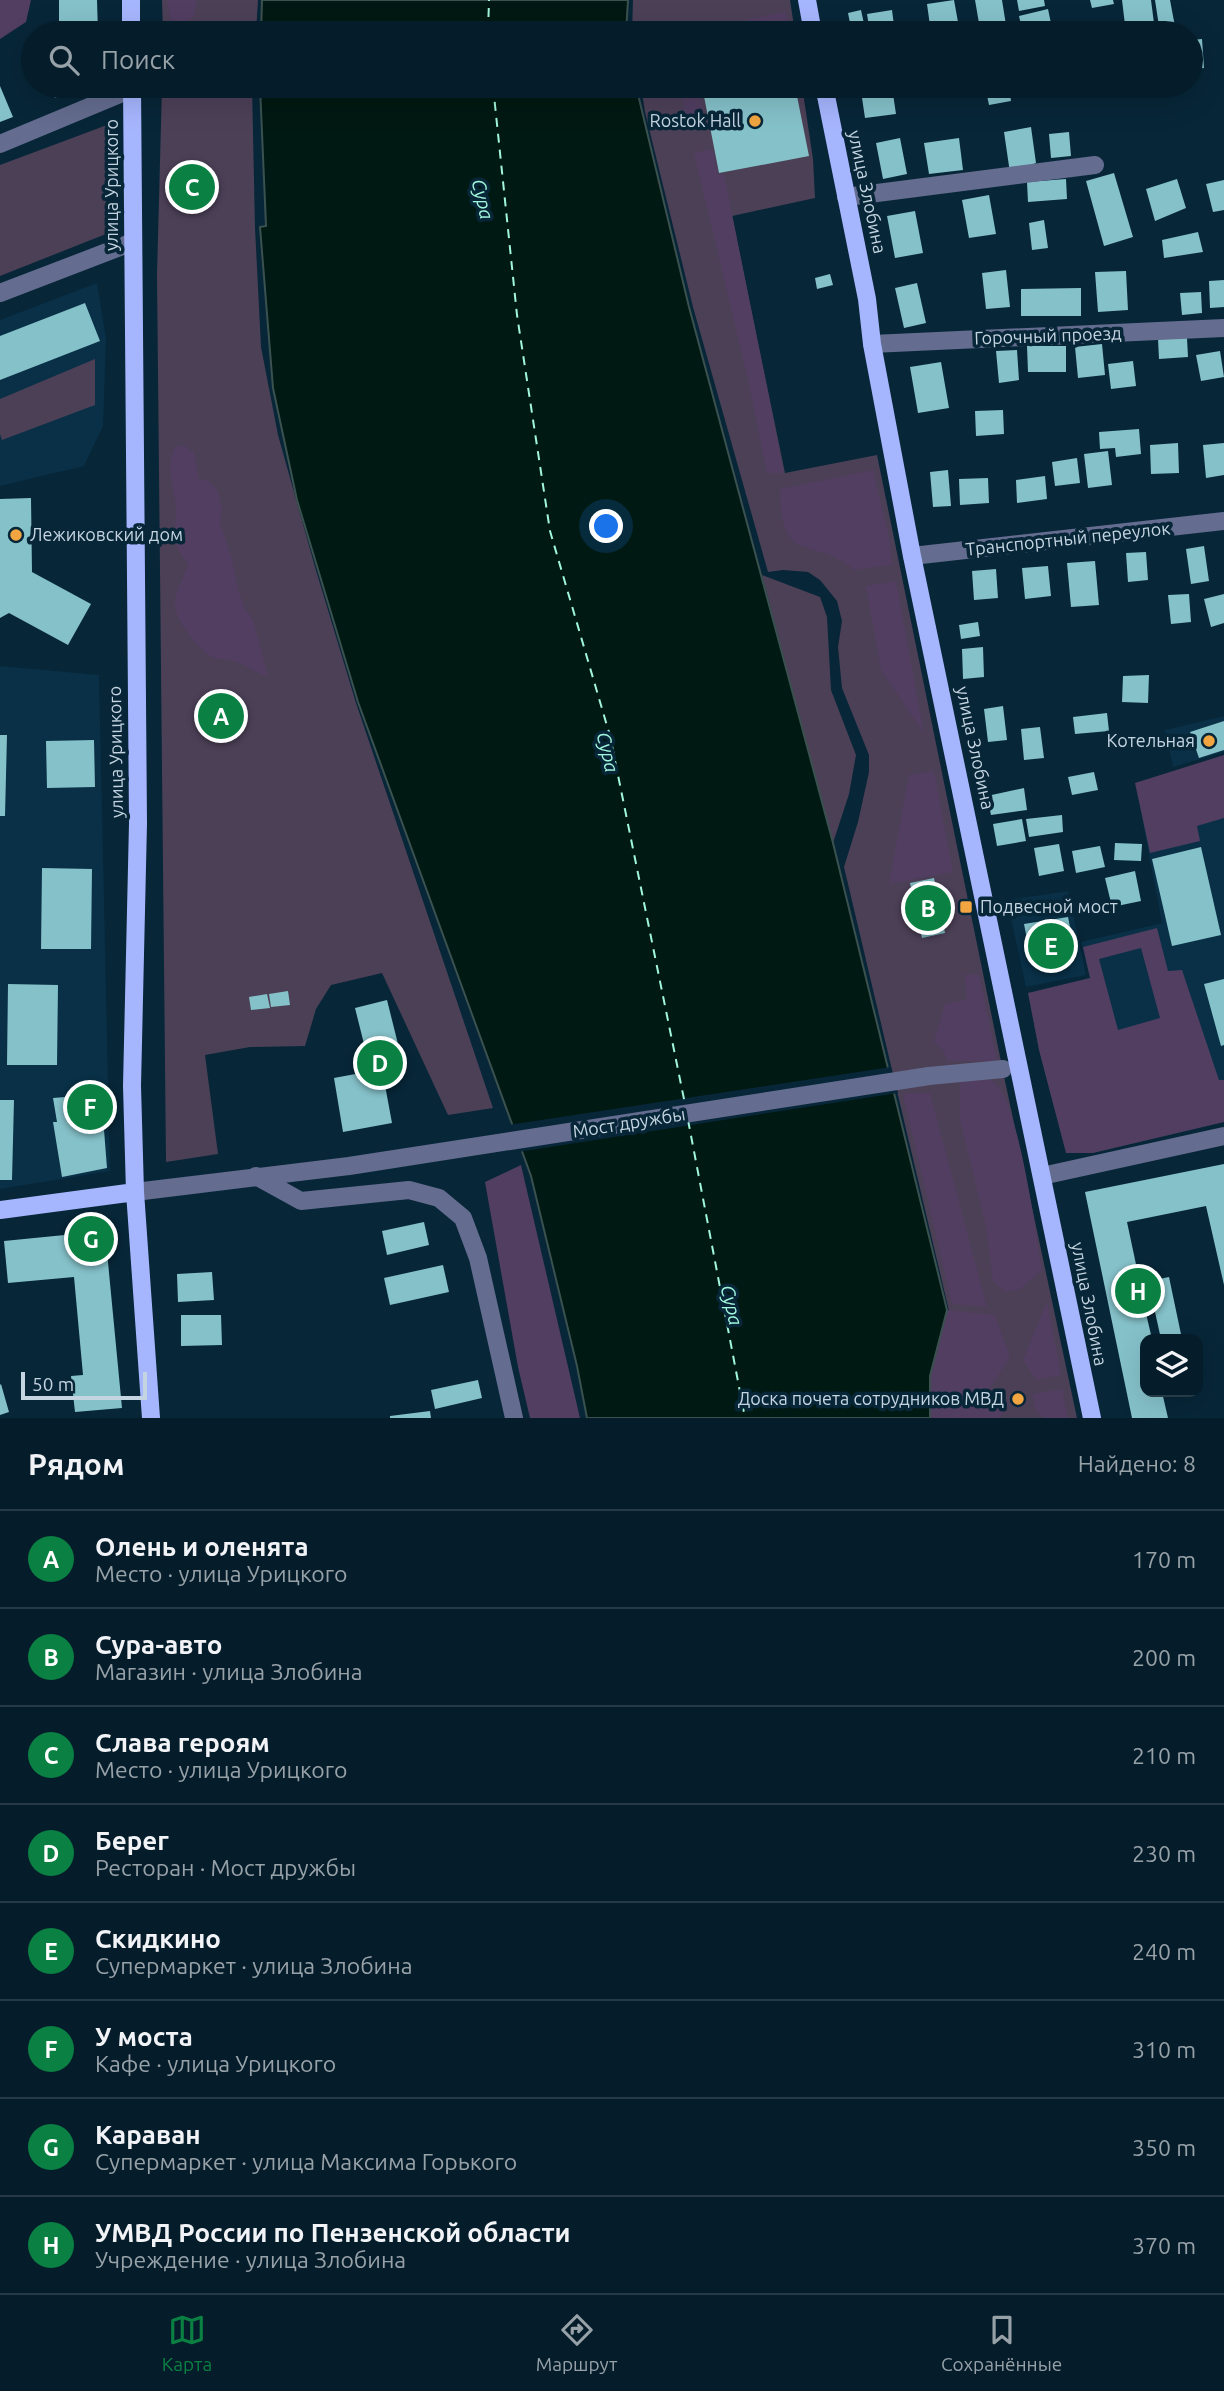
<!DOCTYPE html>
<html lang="ru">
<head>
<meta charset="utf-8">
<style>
	body { margin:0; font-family:Ubuntu,sans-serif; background:#132936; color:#f1f3f6 }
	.controls { position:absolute; right:21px; bottom:21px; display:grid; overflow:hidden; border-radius:14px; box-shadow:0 7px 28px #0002 }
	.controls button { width:63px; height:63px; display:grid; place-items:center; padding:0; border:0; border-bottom:2px solid #263a47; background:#051c2a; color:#f1f3f6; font:35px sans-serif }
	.scale { position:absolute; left:21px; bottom:18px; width:126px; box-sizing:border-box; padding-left:7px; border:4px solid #c4d4e1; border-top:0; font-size:19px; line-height:24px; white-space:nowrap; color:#c4d4e1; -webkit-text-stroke:5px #072638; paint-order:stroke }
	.you { position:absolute; left:607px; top:527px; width:24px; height:24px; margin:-18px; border:5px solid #fff; border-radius:50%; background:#1a73e8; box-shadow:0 0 0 10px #1a73e833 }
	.badge { display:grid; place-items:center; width:46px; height:46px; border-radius:50%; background:#0b8043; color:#fff; font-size:23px; font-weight:700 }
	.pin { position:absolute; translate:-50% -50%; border:4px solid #fff; box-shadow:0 2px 7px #0006 }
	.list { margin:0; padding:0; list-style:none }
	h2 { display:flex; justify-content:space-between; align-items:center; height:91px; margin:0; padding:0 28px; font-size:30px }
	h2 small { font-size:23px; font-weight:400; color:#97a1a8 }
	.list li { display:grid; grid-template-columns:46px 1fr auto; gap:21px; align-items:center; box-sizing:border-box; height:98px; padding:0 28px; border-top:2px solid #263a47 }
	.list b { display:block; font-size:26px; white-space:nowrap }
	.list p { margin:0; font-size:23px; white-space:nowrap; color:#97a1a8 }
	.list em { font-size:23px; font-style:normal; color:#97a1a8 }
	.icon { flex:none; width:38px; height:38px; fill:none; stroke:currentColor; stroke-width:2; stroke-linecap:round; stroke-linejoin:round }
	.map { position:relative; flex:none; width:1224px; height:1418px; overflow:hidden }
	.search { position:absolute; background:#051c2a; box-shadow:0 7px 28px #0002; left:21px; right:21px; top:21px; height:77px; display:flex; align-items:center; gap:18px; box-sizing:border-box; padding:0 24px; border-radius:38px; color:#97a1a8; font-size:26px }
	.sheet { height:875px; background:#051c2a }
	nav { display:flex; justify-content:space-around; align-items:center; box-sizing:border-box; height:98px; border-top:2px solid #263a47; background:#051c2a; font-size:19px; color:#97a1a8 }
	nav a { display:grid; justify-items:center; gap:4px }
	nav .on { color:#0b8043 }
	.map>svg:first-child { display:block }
	.built { fill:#093047 }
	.green { fill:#4c4057 }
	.forest { fill:#513e61; fill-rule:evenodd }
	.water { fill:#001912; stroke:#3b5150; stroke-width:2 }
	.pier { fill:#072638 }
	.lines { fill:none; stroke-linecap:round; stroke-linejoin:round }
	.ferry { stroke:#a1f7dc; stroke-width:2; stroke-dasharray:9 7; stroke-linecap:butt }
	.building { fill:#85c1c9 }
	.minor { stroke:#646c8f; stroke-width:18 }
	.major { stroke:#a6b6fe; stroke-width:18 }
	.poi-dot { fill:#f2a541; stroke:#072638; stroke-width:2.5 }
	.labels { text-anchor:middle; stroke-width:7; stroke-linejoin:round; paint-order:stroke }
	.poi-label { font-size:18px; fill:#c4d4e1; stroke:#072638; text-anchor:end }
	.street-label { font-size:18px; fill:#c4d4e1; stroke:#072638 }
	.water-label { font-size:19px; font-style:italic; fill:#a1f7dc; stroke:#072638 }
</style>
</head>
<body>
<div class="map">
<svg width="1224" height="1418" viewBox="0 0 1224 1418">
	<rect width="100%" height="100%" fill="#072638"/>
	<!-- built -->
	<path class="built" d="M97,283L106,339L103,426L84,466L0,486V320Z
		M0,666L99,675L110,1171L0,1189Z
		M1224,716V752L1173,767L1165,730Z
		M1224,792V1122L1093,1153H1066L1039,1050L1028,993L1090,978L1081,942L1162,923L1142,817Z
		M1068,891L1086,975L1026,987L1007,900Z"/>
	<!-- green -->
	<path class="green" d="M162,0H258L256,33H163Z
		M633,0H790L795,33H632Z
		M162,86H252L255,228L261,347L278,435L315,567L356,703L493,1108L448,1115L382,973L331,985L316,1009L305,1046L250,1047L205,1055L218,1154L166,1162L157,275Z
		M641,86H802L813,159L815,198L732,216L785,473L877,455L1005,1081L1077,1418H937L950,1315L844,867L858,822L869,772V755L842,688L838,647L842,621L837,601L820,580L808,572L783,570L768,572L693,307L645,112Z
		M107,125L106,234L0,276V165Z
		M95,359V405L2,440L0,434V399Z
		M762,575L820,597L827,617L831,690L856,755L849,794L833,843Z"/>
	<!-- forest -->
	<path class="forest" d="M0,0H31L26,22L0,39Z
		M167,0H197L194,16L175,33H173Z
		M786,12L790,33H749L747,19Z
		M680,86H699L705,121L686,124Z
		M713,149L718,174H724L784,473H767L747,375L694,153Z
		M176,446H185L194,453L199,479L210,482L218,492L222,507L220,524L231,556L239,592L244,607L253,620L268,677C257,673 249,667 239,663C230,659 221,660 213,657C199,651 176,621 175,606C174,592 184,578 188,565C185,558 179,553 177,546C174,533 176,525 176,512C176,490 163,467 176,446Z
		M873,470L889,537L892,565L854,570C811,534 781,568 780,489Z
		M896,581L924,734L881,670L866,586Z
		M1224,755V818L1197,826L1200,841L1150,853L1135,783Z
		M934,771L953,872L889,884L909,775Z
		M1157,928L1168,971L1182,970L1219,1080H1224V1122L1093,1153H1066L1039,1050L1028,993L1090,978L1083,947ZM1141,948L1160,1018L1118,1030L1099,959Z
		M979,974L997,1061H947L944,1051L934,1042L945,1004L967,999L965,975Z
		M972,1077C980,1079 992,1079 997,1085C1019,1108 1036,1233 1042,1270L1020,1289L1004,1292L993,1281L986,1226L960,1120V1080Z
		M930,1093L987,1307L952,1304L903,1094Z
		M521,1165L580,1418H530L518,1367L485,1182Z
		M1047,1301L1061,1375L1036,1380L1023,1360Z
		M947,1310L995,1315L1010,1357L990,1388L1009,1404L1000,1418H930V1376Z
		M1062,1389L1068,1418H1044L1036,1412L1032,1394Z"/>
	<!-- water -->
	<path class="water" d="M262,0H628L626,33H261Z
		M260,86H636L689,307L833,843L947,1310L930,1376V1418H587L577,1366L531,1176L358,702L297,500L273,388L260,227L266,226Z"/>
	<!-- pier -->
	<path class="pier" d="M891,1067L898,1093L518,1152L508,1125Z"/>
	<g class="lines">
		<!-- ferry -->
		<path class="ferry" d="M488,33L489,0
			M493,86L517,315L550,531L610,736L685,1104
			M688,1120L745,1418"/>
	</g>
	<!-- building -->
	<path class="building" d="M59,0H97L98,33H59Z
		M954,0L960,33H931L927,4Z
		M975,0H1002L1006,25L980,29Z
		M1017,0H1044L1045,6L1019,11Z
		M1090,0H1113L1114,4L1092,8Z
		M1122,0H1151L1155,31L1126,33Z
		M1155,0H1170L1176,32L1160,33Z
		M1048,9L1053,33H1023L1019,16Z
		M861,10L866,33H852L848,13Z
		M892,10L895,33H870L867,14Z
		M1202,39L1204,68L1191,69V40Z
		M0,86L13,117L0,122Z
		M49,86H80L55,98Z
		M702,86H795L809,156L719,173Z
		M985,86H1009L1011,101L989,105Z
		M892,87L896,114L865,118L861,91Z
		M1031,127L1036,163L1010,173L1004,132Z
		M1069,132L1071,156L1051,158L1049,134Z
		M900,138L907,174L883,179L876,143Z
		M959,138L963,170L929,174L924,143Z
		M1114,173L1133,237L1104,246L1086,181Z
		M1066,179L1067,199L1028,202L1027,182Z
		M1177,179L1186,208L1155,221L1146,189Z
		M1224,180V210L1213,212L1206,184Z
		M989,195L996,234L969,238L962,200Z
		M915,211L923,253L895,258L887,216Z
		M1044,220L1048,248L1032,250L1029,223Z
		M1198,232L1203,252L1164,258L1162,240Z
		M1006,270L1010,307L986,309L982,273Z
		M1126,271L1128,310L1098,312L1095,272Z
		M830,274L833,285L817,289L815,278Z
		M1224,280V307L1210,308L1209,281Z
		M917,283L926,323L904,328L895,288Z
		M1081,288V316H1021V289Z
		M1201,292L1202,313L1182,315L1180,293Z
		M85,303L100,341L0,380V336Z
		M1187,338L1188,357L1159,359L1158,339Z
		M1102,344L1105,375L1078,378L1075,347Z
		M1027,346H1066V372H1028Z
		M1017,350L1019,380L999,383L996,351Z
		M1220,351L1224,377L1201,381L1196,355Z
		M1133,361L1136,386L1111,389L1108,364Z
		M941,362L949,408L918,413L910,367Z
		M1003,410L1004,434L976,436L975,411Z
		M1139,429L1141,454L1116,457L1115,448L1100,449L1099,432Z
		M1178,443L1179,473L1151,474L1150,445Z
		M1224,443V475L1206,478L1203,445Z
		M1108,451L1112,485L1088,488L1084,454Z
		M1077,458L1080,483L1055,486L1052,462Z
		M948,470L951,506L933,507L930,472Z
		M1045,476L1047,499L1017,503L1016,480Z
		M988,478L989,503L960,505L959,479Z
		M31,498L32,572L91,604L68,645L9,613L0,618V499Z
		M1204,546L1209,581L1191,584L1186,549Z
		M1146,552L1148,580L1128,582L1126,553Z
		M1095,561L1099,605L1071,607L1067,563Z
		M1048,566L1051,596L1025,599L1022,568Z
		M996,569L998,598L974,600L972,571Z
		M1189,594L1191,622L1171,624L1168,595Z
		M1224,594V623L1211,627L1204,599Z
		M978,622L980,636L961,639L959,625Z
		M983,647L984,677L963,679L962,649Z
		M1149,675L1148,703L1122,702L1123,676Z
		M1003,706L1007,740L988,742L984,709Z
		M1107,713L1109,731L1075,734L1073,717Z
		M1224,721V750L1199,758L1190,732Z
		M1040,727L1044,758L1024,760L1021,729Z
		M0,735H7L5,816H0Z
		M94,740L95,787L47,788L46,741Z
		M1094,772L1098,790L1072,795L1068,777Z
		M1024,788L1027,810L991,815L987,796Z
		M1062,815L1063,832L1029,837L1026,819Z
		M1022,819L1026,841L997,846L993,824Z
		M1115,843L1142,844L1141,861L1114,860Z
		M1059,844L1064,871L1039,876L1034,848Z
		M1100,846L1105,867L1076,873L1072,851Z
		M1201,847L1221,935L1172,946L1152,859Z
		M42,868L92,869L91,949H41Z
		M1135,871L1141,901L1112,907L1105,878Z
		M934,878L945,933L922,938L910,883Z
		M1068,917L1076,957L1032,965L1024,924Z
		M1224,979V1045L1221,1046L1204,984Z
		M8,984L58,985L57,1065H7Z
		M288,991L290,1005L271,1007L269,994Z
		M267,994L270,1008L251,1010L249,997Z
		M387,1000L400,1052L368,1060L355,1008Z
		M382,1069L392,1123L343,1132L334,1078Z
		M78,1096L80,1120L103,1117L107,1168L62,1177L53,1122H57L53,1098Z
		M0,1100H14L12,1180H0Z
		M1224,1164V1285L1206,1206L1127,1222L1140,1283L1169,1277L1182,1339H1161L1153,1303L1144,1305L1152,1339H1145V1392H1162L1168,1418H1132L1085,1192Z
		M424,1222L429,1245L387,1255L382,1231Z
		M105,1231L122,1408L75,1412L71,1376L83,1375L74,1277L8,1283L4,1241Z
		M443,1265L449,1292L390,1305L384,1278Z
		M212,1272L214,1300L178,1302L177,1274Z
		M181,1315H221L222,1345L181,1346Z
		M478,1380L482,1398L435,1409L431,1390Z
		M1,1384L9,1412L0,1415V1385Z
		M430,1411L431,1418H390V1416Z"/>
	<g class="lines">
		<!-- minor -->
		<path class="minor" d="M0,144L132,89
			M846,197L1095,165
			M0,293L133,242
			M872,344L1224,328
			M912,556L1224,521
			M256,1176L301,1201L409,1190L439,1198L463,1218L478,1258L514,1418
			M1042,1176L1224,1136
			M135,1192L349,1166L929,1076L1003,1069"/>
		<!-- major -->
		<path class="major" d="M131,0V33
			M807,0L813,33
			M132,86L138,823L132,1086L135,1192L151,1418
			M824,86L867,299L872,344L912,556L1092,1418
			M0,1210L135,1192"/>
	</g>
	<!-- markers -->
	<g class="poi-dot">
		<circle cx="755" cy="121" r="7"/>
		<circle cx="16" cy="535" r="7"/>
		<circle cx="1209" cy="741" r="7"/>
		<rect x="959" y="900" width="14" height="14" rx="3.5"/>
		<circle cx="1018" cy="1399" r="7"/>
	</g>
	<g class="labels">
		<!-- poi labels -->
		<g class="poi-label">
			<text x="741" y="127">Rostok Hall</text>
			<text x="30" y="541" text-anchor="start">Лежиковский дом</text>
			<text x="1195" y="747">Котельная</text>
			<text x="980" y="913" text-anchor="start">Подвесной мост</text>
			<text x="1004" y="1405">Доска почета сотрудников МВД</text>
		</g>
		<!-- street labels -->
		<g class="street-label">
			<text transform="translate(112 185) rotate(-90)" y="6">улица Урицкого</text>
			<text transform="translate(867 192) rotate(78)" y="6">улица Злобина</text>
			<text transform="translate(1048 336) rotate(-2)" y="6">Горочный проезд</text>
			<text transform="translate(1068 539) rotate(-6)" y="6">Транспортный переулок</text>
			<text transform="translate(975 748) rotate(78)" y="6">улица Злобина</text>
			<text transform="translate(116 752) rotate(-91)" y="6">улица Урицкого</text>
			<text transform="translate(629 1123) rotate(-9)" y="6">Мост дружбы</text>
			<text transform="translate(1089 1304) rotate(79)" y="6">улица Злобина</text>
		</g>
		<!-- water labels -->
		<g class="water-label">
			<text transform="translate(483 199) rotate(77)" y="7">Сура</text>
			<text transform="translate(608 752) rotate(77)" y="7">Сура</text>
			<text transform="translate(732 1305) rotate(77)" y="7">Сура</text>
		</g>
	</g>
</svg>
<div class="controls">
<button><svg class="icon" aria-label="layers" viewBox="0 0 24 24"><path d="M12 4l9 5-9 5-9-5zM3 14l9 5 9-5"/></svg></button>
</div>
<div class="scale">50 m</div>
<div class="you"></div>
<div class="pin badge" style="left:221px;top:716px">A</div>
<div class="pin badge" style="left:928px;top:908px">B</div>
<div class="pin badge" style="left:192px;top:187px">C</div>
<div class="pin badge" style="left:380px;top:1063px">D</div>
<div class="pin badge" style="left:1051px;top:946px">E</div>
<div class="pin badge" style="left:90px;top:1107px">F</div>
<div class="pin badge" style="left:91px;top:1239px">G</div>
<div class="pin badge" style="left:1138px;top:1291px">H</div>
<div class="search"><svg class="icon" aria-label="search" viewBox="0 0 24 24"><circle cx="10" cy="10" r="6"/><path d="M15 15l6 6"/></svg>Поиск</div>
</div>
<section class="sheet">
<h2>Рядом<small>Найдено: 8</small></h2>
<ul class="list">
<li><span class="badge">A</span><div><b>Олень и оленята</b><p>Место · улица Урицкого</p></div><em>170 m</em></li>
<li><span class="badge">B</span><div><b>Сура-авто</b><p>Магазин · улица Злобина</p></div><em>200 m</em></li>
<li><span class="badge">C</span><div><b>Слава героям</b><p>Место · улица Урицкого</p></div><em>210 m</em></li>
<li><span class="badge">D</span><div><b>Берег</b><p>Ресторан · Мост дружбы</p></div><em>230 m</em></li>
<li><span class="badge">E</span><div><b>Скидкино</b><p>Супермаркет · улица Злобина</p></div><em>240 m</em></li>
<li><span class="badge">F</span><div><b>У моста</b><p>Кафе · улица Урицкого</p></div><em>310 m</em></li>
<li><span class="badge">G</span><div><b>Караван</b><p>Супермаркет · улица Максима Горького</p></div><em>350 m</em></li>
<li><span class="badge">H</span><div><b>УМВД России по Пензенской области</b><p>Учреждение · улица Злобина</p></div><em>370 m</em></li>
</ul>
</section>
<nav>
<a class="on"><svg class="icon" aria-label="map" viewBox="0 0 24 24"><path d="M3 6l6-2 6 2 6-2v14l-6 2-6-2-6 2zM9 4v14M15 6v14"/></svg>Карта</a>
<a><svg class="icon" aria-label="directions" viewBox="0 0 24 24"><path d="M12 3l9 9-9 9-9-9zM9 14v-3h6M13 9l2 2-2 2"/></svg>Маршрут</a>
<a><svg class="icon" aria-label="saved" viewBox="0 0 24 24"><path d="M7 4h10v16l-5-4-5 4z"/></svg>Сохранённые</a>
</nav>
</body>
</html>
